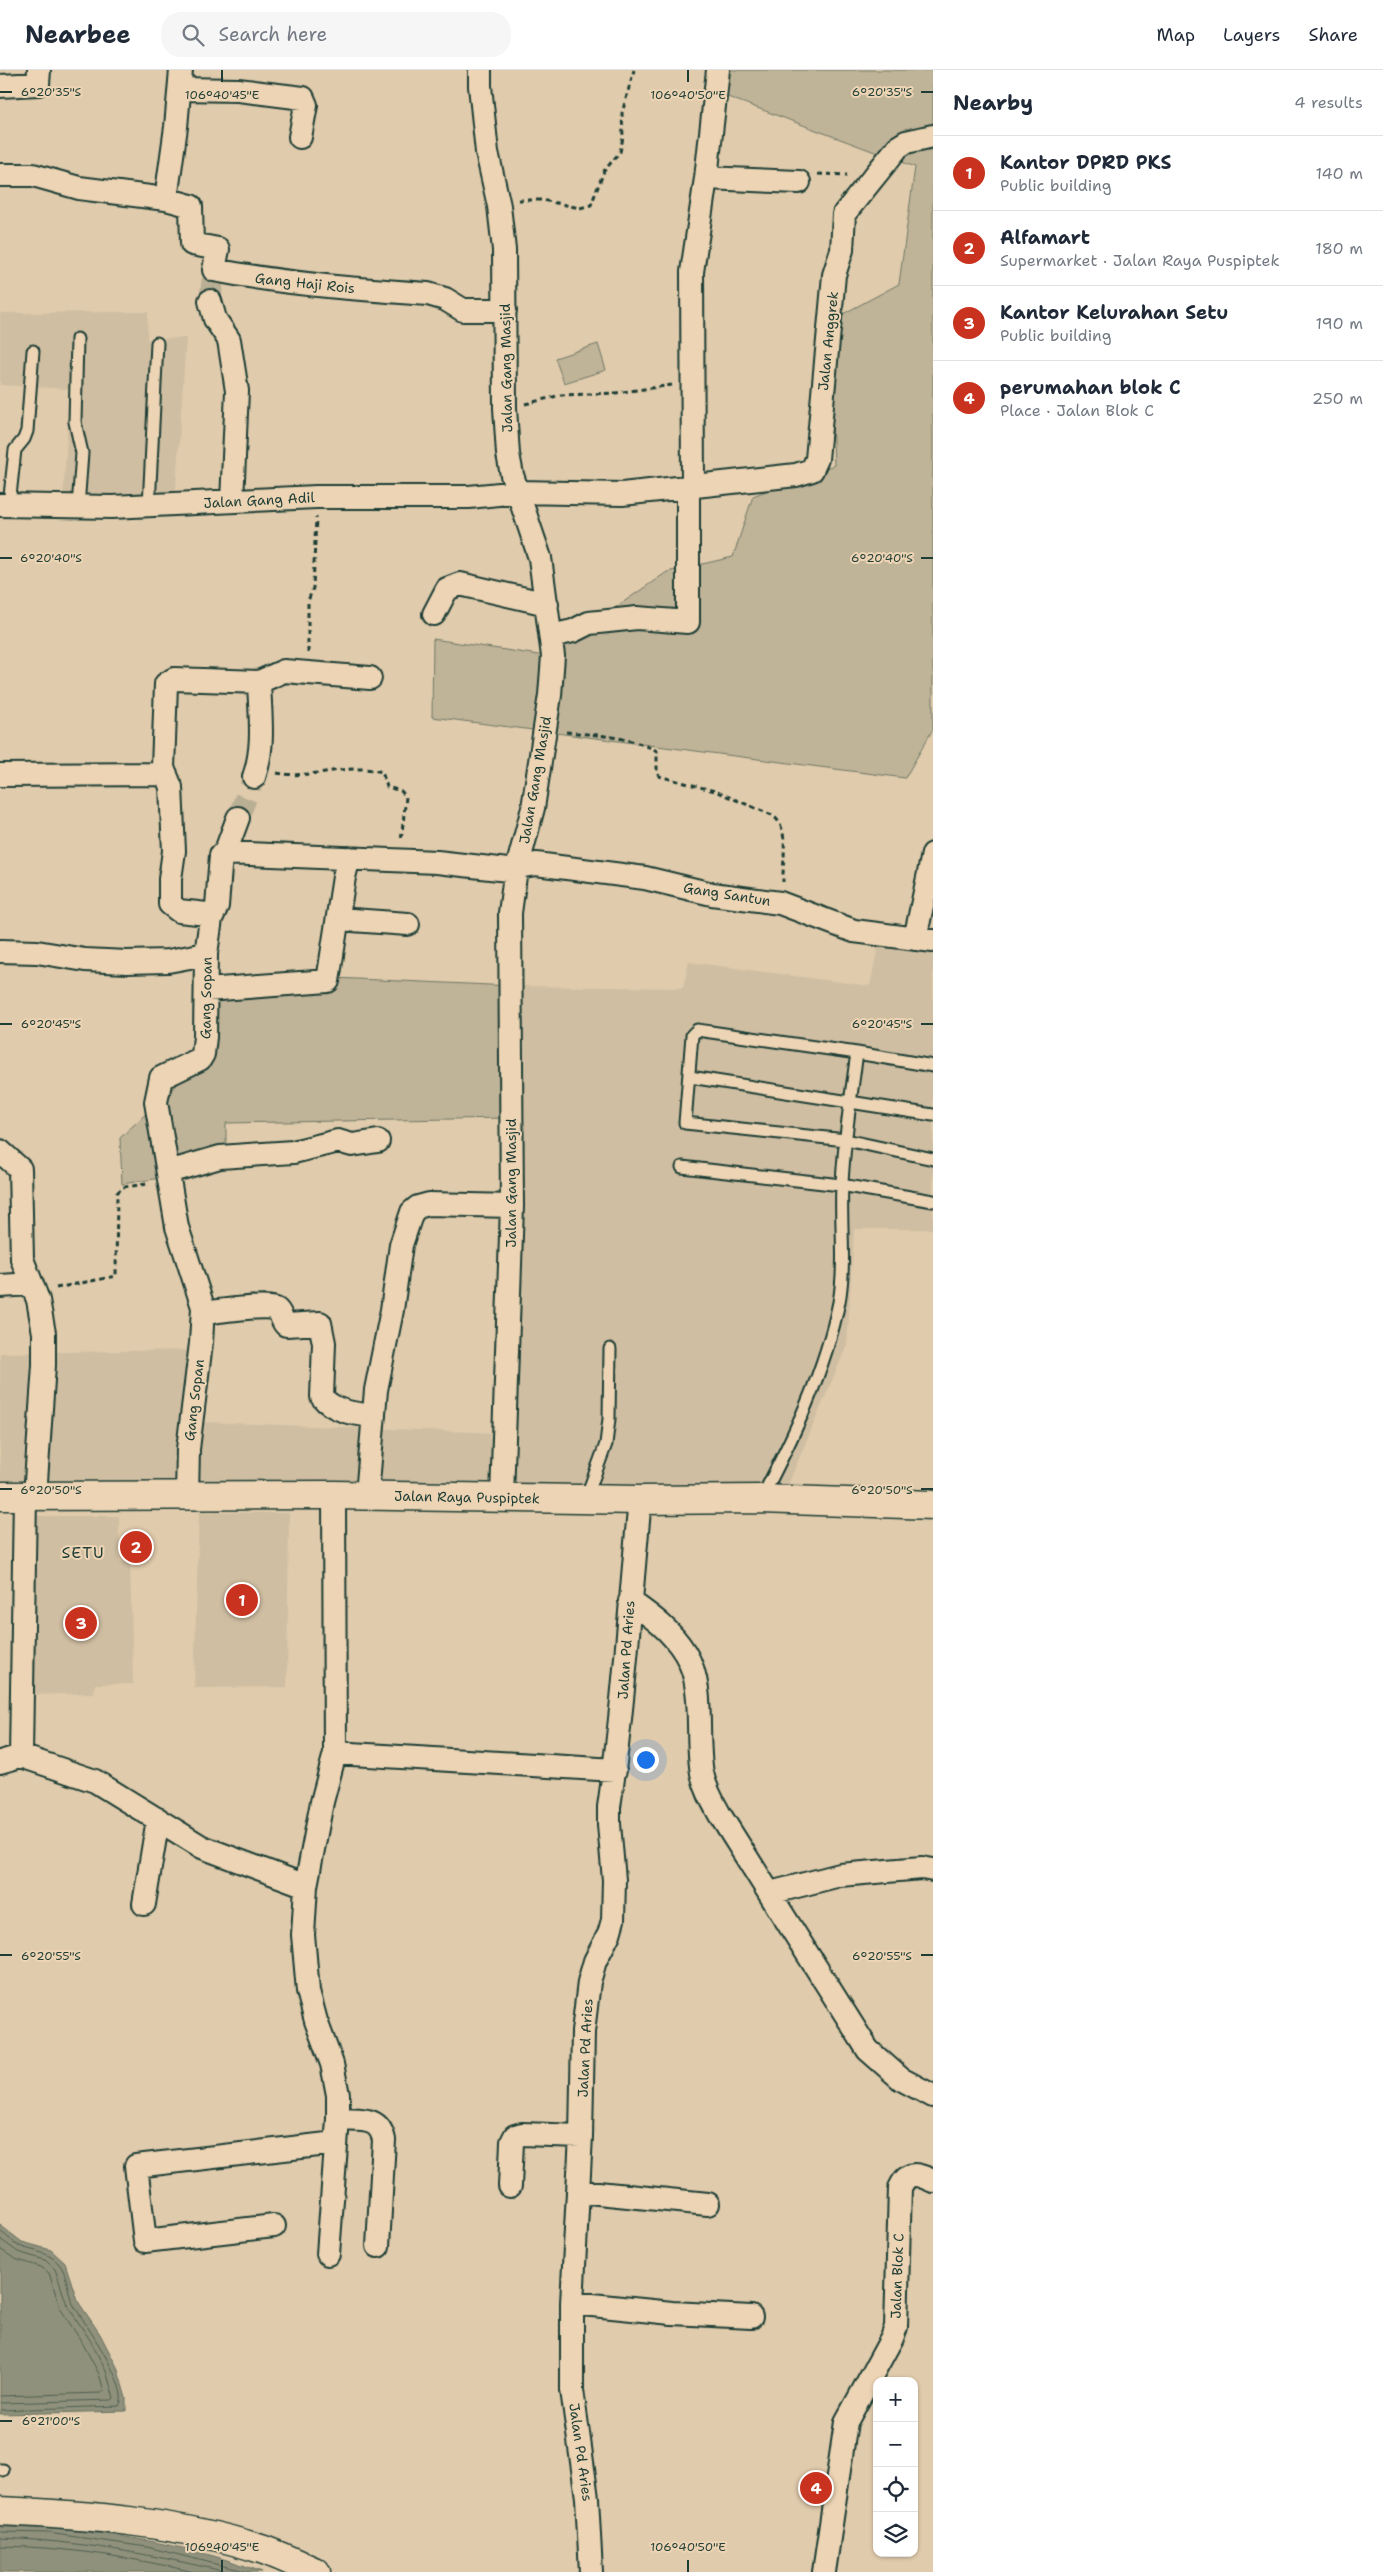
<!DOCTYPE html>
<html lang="en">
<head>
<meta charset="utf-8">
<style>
	body { margin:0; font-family:"Shantell Sans",sans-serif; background:#f6f6f7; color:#1f2937 }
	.controls { position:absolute; right:15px; bottom:15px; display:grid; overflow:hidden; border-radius:10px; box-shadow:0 1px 4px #0004 }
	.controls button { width:45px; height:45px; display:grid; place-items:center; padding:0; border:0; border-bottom:1px solid #e0e1e3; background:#fff; color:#1f2937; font:25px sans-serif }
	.you { position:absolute; left:645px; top:1689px; width:18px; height:18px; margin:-12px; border:4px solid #fff; border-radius:50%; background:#1a73e8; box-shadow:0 0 0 8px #1a73e833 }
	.badge { display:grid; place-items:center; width:32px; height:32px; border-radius:50%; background:#c8321e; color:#fff; font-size:16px; font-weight:700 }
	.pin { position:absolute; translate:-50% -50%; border:2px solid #fff; box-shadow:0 1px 5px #0006 }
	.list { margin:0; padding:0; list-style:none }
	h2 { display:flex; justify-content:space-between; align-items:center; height:65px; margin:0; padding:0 20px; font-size:21px }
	h2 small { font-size:16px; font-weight:400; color:#747a83 }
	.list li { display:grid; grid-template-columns:32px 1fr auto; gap:15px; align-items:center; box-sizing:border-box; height:75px; padding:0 20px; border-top:1px solid #e0e1e3 }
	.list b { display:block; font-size:19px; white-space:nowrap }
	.list p { margin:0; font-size:16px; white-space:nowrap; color:#747a83 }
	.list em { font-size:16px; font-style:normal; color:#747a83 }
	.icon { flex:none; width:28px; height:28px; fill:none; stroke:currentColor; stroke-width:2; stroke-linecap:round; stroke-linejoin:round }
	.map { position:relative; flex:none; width:933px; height:2502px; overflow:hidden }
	header { display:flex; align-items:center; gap:30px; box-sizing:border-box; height:70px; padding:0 25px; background:#fff; border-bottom:1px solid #e0e1e3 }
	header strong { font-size:24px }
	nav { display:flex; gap:28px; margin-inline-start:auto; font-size:18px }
	.search { width:350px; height:45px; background:#f6f6f7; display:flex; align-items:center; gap:12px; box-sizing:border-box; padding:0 18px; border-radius:20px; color:#747a83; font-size:19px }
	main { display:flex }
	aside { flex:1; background:#fff }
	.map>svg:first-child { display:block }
	.built { fill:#cfbea2 }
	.green { fill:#bfb398; stroke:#6f7866 }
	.water { fill:#90917b; stroke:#636f5f }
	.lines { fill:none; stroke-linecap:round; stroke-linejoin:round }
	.shore { stroke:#4c5f50; stroke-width:1 }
	.street-tunnel { stroke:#b9af94; stroke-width:22; stroke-dasharray:22 11; stroke-linecap:butt }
	.lane-casing { stroke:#1f3d34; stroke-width:15 }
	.street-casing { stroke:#1f3d34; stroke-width:26 }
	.primary-casing { stroke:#1f3d34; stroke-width:31 }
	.path { stroke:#1f3d34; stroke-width:3; stroke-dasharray:5 4; stroke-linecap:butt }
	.lane { stroke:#ecd4b4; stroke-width:11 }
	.street { stroke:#ecd4b4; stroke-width:22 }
	.primary { stroke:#ecd4b4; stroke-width:28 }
	.ticks { fill:none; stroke:#1f3d34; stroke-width:2 }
	.labels { text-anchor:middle; stroke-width:4; stroke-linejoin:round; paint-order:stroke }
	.street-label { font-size:14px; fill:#1f3d34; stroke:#ecd4b4 }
	.quarter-label { font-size:16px; letter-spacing:1px; fill:#1f3d34; stroke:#ecd4b4 }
	.ticks-label { font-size:12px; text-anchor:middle; fill:#1f3d34; stroke:#ecd4b4; stroke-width:4; stroke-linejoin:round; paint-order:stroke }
</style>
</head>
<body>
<header>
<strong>Nearbee</strong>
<div class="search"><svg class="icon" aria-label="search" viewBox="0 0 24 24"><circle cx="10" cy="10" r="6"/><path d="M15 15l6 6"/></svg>Search here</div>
<nav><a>Map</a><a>Layers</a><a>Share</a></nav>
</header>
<main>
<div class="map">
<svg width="933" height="2502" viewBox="0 0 933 2502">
	<rect width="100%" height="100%" fill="#e0cbac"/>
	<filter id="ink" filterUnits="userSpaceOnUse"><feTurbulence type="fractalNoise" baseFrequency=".02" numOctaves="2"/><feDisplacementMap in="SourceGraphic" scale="10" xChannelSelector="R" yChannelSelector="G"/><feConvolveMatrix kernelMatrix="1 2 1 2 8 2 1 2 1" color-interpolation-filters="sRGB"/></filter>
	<g filter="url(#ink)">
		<!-- built -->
		<path class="built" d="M148,242L147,269L186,268L175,431L63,429L70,319L0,315V243Z
			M879,871L933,875V1159H854L847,1275L784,1424L0,1413V1283L203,1280L201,1352L498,1363L512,916L683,918L689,892L870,916Z
			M199,1442L289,1443L287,1617L194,1618Z
			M30,1446H119V1492H130L133,1614H95L94,1623L32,1625Z"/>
		<!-- green -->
		<path class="green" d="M722,0H933V659L905,708L432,647L433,569L545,586L667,502L733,487L753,426L834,395L828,252L899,214L915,97L717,23Z
			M598,274L606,300L564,313L555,288Z
			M334,908L512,916L508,1048L226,1053V1098L122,1114L120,1068L217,977L206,928Z"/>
		<!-- water -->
		<path class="water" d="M0,2155L22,2172L51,2180L65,2193L77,2230L100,2264L117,2297L126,2328V2341L0,2344Z
			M0,2457C87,2458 180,2471 262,2502H0Z"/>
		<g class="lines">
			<!-- shore -->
			<path class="shore" d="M0,2161C7,2166 14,2174 22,2177C36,2182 49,2182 59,2194C68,2204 67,2222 73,2234C83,2251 132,2319 119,2336L0,2340
				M0,2169L18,2182L45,2190L55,2199L67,2235L90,2270L106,2301L114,2328L112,2330L0,2333
				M0,2179L15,2189L41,2197L49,2203L60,2238L83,2274L99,2304L104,2321L102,2323L0,2326
				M0,2462L48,2463L147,2477L248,2502
				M0,2468C80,2471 149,2484 227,2502
				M0,2476C66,2477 130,2487 194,2502"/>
			<!-- street-tunnel -->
			<path class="street-tunnel" d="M210,231L214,200
				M238,748L254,707"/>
			<!-- lane casing -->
			<g class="lane-casing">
				<path id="lane" d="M77,269L75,352L82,383L78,437
					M9,435L15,380L24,369L27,361L33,281
					M149,436L157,273
					M933,996L857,983L697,960L692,965L685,1053L846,1070L933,1089
					M690,1007L933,1045
					M682,1097L841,1115L933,1131
					M586,1428L606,1374L609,1349L610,1279
					M761,1429C793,1368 825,1301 839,1232C846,1193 840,1153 842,1114C844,1070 851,1026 857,983
					M0,2400H3"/>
			</g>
			<!-- street casing -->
			<g class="street-casing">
				<path id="street" d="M480,0V16L487,82L499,136L504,180L505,338L508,384L512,405L540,488L553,586L550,625L533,738L515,806L510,843L512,1136L502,1427
					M0,16L38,14L39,0
					M180,19L238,20L303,28L306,35L300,67
					M0,105H33L79,118L166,129L191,136L192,174L218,179L214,200C285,214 356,219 428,224L445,229L463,240H505
					M706,108L799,112
					M166,129L176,57L181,0
					M210,231L215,249L229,270L237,321L232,431
					M693,416L692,202L706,108L718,0
					M0,435L112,437L316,427H469L518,422L622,424L796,405L812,400L817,389L834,205L842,180L844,144L898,77L906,72L933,66
					M434,544L447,519L460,514L547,534
					M551,566L573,561L589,553L637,548L688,552V417
					M0,705L166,704
					M254,707C265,676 260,644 259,612
					M225,783L238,748
					M518,797L536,794L645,808L712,824L780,833L854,861L933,871
					M211,849L207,844L179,841L170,834V809L174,781L171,717L163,698L166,614L174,609L259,612L284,601L370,608
					M338,849L408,854
					M915,869L933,784
					M0,881L37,882L85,890L127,892L168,891L206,884
					M206,920L328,911L344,807L349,788
					M0,1081L20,1099L22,1189L38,1230L44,1263V1295L35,1426
					M168,1102L220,1087L293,1082L338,1071L352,1075L378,1071
					M0,1216L32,1214
					M203,1244C213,1241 270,1234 276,1239C282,1243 281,1251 286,1255L320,1253L324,1273L322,1327C334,1342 356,1344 374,1346
					M367,1425L376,1320L392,1240L401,1175L412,1142L418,1137L429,1134L512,1136
					M187,1426L188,1379L201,1273L203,1237L177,1157L156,1032L161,1008L200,989L203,984L205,967L206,884L211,849L217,836L221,785L225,783L437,792L517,801
					M630,1531C651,1546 671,1560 685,1583C706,1617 695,1665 702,1703C705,1718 712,1731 720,1745L868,1980L901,2009L933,2026
					M335,1683L615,1700
					M21,1686L25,1426
					M0,1692L21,1686L95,1711L202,1777L306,1816
					M770,1823L840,1805L922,1798L933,1800
					M144,1834L158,1749
					M338,2049C360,2051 379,2045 384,2070L378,2176
					M510,2116L512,2072L515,2066L522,2064L581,2066
					M578,2121L708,2134
					M274,2156L145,2171L136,2096L336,2073
					M328,2184L338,2049V2025L332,1994L316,1951L308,1921L303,1865L306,1816L322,1732L335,1683L334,1425
					M572,2233L672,2243L751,2247
					M591,2502L587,2428L572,2320V2233L581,2066L583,1962L589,1912L595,1891L609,1864L613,1850L614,1810L609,1754V1737C624,1635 630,1532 640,1430
					M824,2502L846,2352L892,2268L896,2257L900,2118C908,2100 917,2104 933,2111"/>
			</g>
			<!-- primary casing -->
			<g class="primary-casing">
				<path id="primary" d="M0,1426L334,1425L640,1430L761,1429L933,1435
					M0,2441C88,2445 179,2452 264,2480C281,2486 299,2495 316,2502"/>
			</g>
			<!-- path -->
			<path class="path" d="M818,104L847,105
				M518,130H542L580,138L591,135L604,101L620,82L623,67L622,43L634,0
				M525,334L561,325L616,323L672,315
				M308,583V531L313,518L316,447
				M566,662C596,665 629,666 657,681V702L659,706L715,721L772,745C791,758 782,792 783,812
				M277,703C313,710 346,692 382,702L387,717L401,721L406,727L401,771
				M56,1218L116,1206L117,1123L123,1117L148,1114"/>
			<!-- lane -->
			<use href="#lane" class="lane"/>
			<!-- street -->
			<use href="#street" class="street"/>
			<!-- primary -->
			<use href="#primary" class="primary"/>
		</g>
	</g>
	<!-- ticks -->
	<path class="ticks" d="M222,0V12M688,0V12M0,22H12M921,22H933M0,488H12M921,488H933M0,954H12M921,954H933M0,1419H12M921,1419H933M0,1885H12M921,1885H933M0,2351H12M222,2490V2502M688,2490V2502"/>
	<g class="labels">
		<!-- street labels -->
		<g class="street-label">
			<text transform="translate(305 213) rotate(6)" y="5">Gang Haji Rois</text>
			<text transform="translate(828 271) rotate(-84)" y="5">Jalan Anggrek</text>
			<text transform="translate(506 298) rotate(-91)" y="5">Jalan Gang Masjid</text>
			<text transform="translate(259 430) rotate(-3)" y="5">Jalan Gang Adil</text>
			<text transform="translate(535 710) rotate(-80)" y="5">Jalan Gang Masjid</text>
			<text transform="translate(727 824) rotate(9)" y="5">Gang Santun</text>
			<text transform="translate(206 928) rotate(-89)" y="5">Gang Sopan</text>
			<text transform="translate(511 1113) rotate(-90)" y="5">Jalan Gang Masjid</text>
			<text transform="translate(194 1330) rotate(-83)" y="5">Gang Sopan</text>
			<text transform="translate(467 1427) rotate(1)" y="5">Jalan Raya Puspiptek</text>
			<text transform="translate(626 1580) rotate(-86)" y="5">Jalan Pd Aries</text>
			<text transform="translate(585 1978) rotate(-87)" y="5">Jalan Pd Aries</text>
			<text transform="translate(897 2206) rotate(-88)" y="5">Jalan Blok C</text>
			<text transform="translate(581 2382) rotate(82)" y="5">Jalan Pd Aries</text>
		</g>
		<!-- quarter labels -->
		<g class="quarter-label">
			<text x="83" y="1488">SETU</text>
		</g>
	</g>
	<g class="ticks-label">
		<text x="51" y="26">6°20'35"S</text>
		<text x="882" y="26">6°20'35"S</text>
		<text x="222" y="29">106°40'45"E</text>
		<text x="688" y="29">106°40'50"E</text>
		<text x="51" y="492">6°20'40"S</text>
		<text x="882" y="492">6°20'40"S</text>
		<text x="51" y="958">6°20'45"S</text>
		<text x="882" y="958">6°20'45"S</text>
		<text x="51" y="1424">6°20'50"S</text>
		<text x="882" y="1424">6°20'50"S</text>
		<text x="51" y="1890">6°20'55"S</text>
		<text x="882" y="1890">6°20'55"S</text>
		<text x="51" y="2355">6°21'00"S</text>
		<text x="222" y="2481">106°40'45"E</text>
		<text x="688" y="2481">106°40'50"E</text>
	</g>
</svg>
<div class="controls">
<button>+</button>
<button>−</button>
<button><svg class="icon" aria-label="locate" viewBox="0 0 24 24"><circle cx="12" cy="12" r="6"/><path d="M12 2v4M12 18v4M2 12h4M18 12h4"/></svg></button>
<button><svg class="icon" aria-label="layers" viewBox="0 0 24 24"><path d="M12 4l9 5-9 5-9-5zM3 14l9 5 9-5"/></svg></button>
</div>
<div class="you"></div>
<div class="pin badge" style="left:242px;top:1530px">1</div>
<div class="pin badge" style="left:136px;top:1477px">2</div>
<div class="pin badge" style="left:81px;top:1553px">3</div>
<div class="pin badge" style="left:816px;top:2418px">4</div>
</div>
<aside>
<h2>Nearby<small>4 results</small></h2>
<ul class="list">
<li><span class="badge">1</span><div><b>Kantor DPRD PKS</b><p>Public building</p></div><em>140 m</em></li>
<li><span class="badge">2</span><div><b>Alfamart</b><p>Supermarket · Jalan Raya Puspiptek</p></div><em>180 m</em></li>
<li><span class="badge">3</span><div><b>Kantor Kelurahan Setu</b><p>Public building</p></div><em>190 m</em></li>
<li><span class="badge">4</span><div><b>perumahan blok C</b><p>Place · Jalan Blok C</p></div><em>250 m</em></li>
</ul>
</aside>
</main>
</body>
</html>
